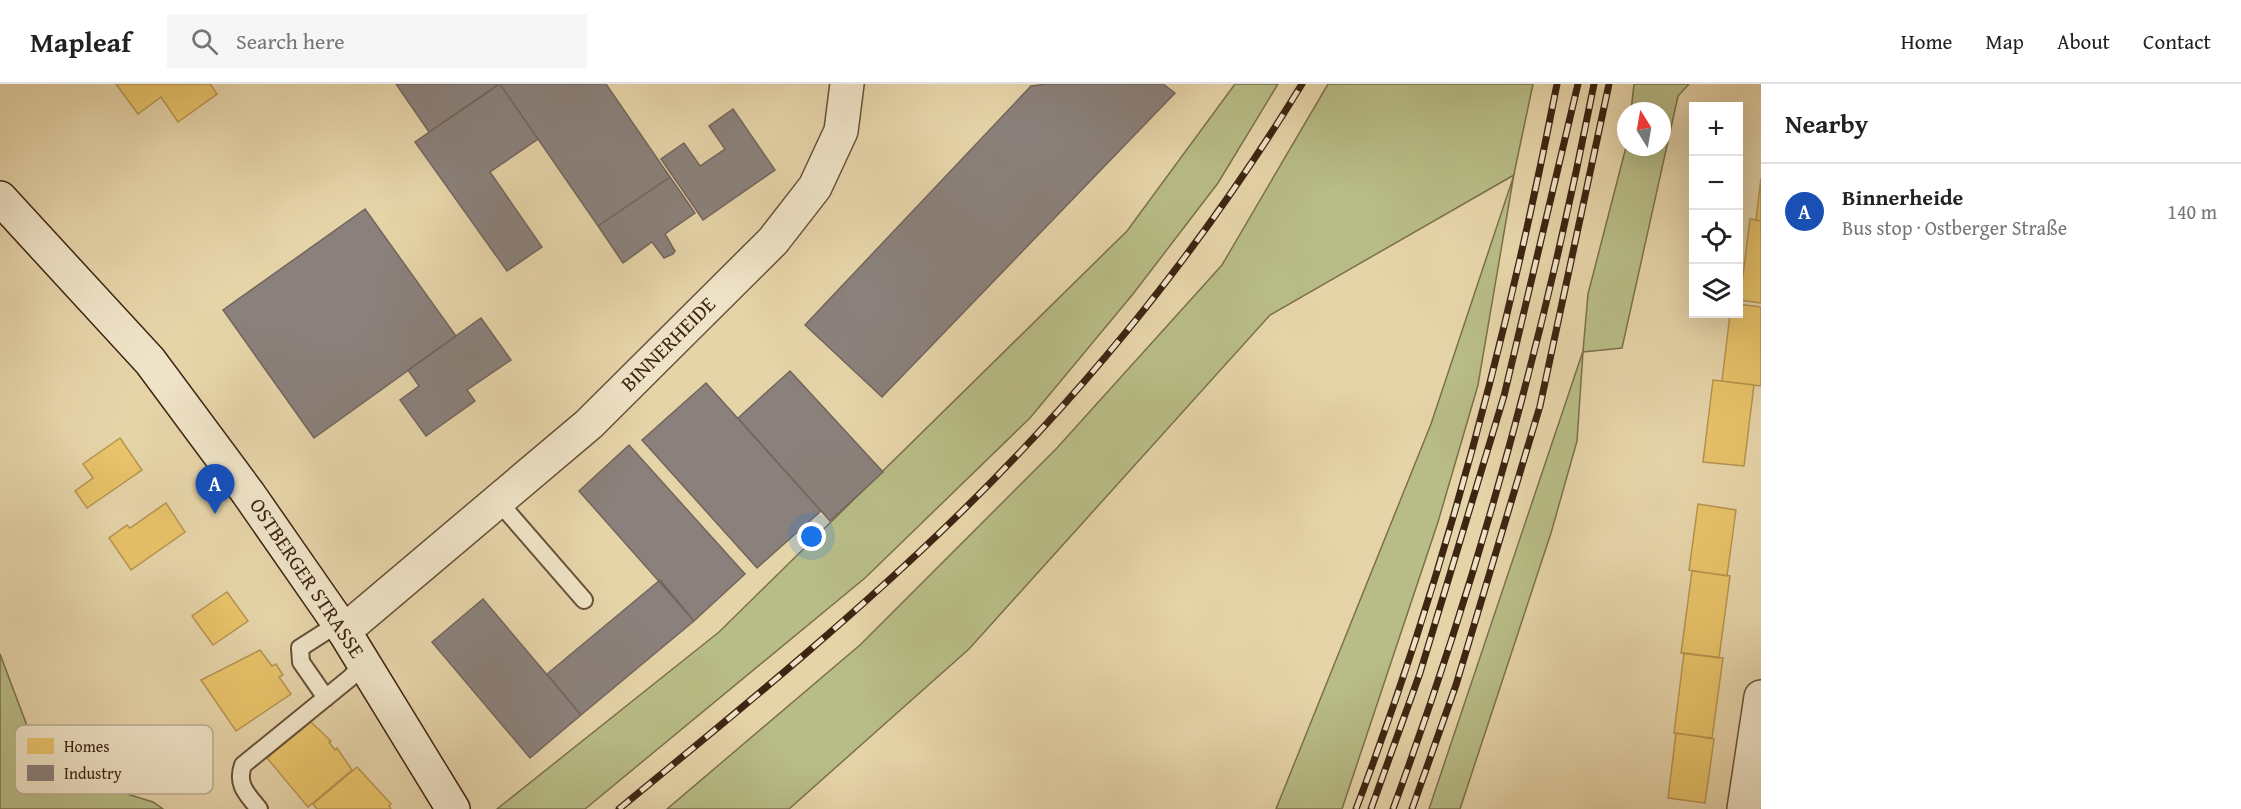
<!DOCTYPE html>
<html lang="en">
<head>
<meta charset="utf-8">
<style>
	body { margin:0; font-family:"Gentium Book Plus",serif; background:#f6f6f6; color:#222 }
	.controls { position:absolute; right:18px; top:18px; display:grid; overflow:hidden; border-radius:0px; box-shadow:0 6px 24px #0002 }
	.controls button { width:54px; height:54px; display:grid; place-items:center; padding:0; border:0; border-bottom:2px solid #e0e0e0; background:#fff; color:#222; font:30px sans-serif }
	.compass { position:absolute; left:1617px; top:18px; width:54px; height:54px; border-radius:50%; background:#fff; box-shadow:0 6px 24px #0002; rotate:349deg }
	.you { position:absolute; left:812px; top:453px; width:21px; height:21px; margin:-15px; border:4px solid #fff; border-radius:50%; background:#1a73e8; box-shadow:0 0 0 9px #1a73e833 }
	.badge { display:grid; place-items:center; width:39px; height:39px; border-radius:50%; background:#7c3aed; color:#fff; font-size:20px; font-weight:700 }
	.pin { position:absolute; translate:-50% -50px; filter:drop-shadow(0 2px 3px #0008) }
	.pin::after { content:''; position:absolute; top:32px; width:21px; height:18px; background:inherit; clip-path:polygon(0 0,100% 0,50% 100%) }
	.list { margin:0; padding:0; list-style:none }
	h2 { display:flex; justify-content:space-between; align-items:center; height:78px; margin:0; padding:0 24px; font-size:26px }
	h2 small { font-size:20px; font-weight:400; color:#767676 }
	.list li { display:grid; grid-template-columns:39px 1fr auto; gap:18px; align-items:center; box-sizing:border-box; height:96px; padding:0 24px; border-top:2px solid #e0e0e0 }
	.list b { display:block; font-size:22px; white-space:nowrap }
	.list p { margin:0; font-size:20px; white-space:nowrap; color:#767676 }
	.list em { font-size:20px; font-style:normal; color:#767676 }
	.icon { flex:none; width:33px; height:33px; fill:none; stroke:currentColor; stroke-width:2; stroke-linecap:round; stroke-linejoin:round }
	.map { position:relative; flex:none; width:1761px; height:725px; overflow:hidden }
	header { display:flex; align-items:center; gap:36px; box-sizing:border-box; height:84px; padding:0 30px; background:#fff; border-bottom:2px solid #e0e0e0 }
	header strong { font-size:28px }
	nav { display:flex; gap:33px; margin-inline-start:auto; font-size:21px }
	.search { width:420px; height:54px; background:#f6f6f6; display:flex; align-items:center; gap:15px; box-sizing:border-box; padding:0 21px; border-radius:0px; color:#767676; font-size:22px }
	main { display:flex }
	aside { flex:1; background:#fff }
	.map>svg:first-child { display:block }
	.green { fill:#b8bc86; stroke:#7b704c; stroke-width:1.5 }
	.homes { fill:#e9c46a; stroke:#b69450; stroke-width:1.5 }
	.industry { fill:#8a817c; stroke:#73655c; stroke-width:1.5 }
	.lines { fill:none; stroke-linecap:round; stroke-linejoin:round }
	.lane-casing { stroke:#685138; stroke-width:20 }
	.street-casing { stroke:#685138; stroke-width:36 }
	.secondary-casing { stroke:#3e2512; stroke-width:36 }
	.lane { stroke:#efe3c7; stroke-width:16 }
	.street { stroke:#efe3c7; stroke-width:33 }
	.secondary { stroke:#efe3c7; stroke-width:33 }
	.rail-casing { stroke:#3e2512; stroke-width:7 }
	.rail { stroke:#efe3c7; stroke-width:4.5; stroke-dasharray:14; stroke-linecap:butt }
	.labels { text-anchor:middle; stroke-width:6; stroke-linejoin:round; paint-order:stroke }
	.street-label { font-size:21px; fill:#3e2512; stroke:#efe3c7 }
	.key { fill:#efe3c7; stroke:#baaa91; stroke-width:1.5 }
	.key-label { font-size:16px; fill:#3e2512 }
</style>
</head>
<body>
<header>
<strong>Mapleaf</strong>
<div class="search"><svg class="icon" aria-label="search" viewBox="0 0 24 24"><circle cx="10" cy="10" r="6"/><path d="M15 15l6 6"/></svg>Search here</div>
<nav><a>Home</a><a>Map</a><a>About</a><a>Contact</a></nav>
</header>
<main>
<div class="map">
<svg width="1761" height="725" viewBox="0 0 1761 725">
	<rect width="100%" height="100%" fill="#e6d4a9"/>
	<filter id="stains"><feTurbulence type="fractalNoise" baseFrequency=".00333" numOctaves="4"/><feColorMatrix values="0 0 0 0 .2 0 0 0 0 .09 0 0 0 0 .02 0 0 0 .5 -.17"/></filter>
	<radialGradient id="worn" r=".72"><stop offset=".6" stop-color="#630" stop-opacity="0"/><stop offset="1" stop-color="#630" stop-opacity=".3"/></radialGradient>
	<!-- green -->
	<path class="green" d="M1235,0H1278L1218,99L1133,210L1030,334L865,494L585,725H497L719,548L1127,147Z
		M1328,0H1533L1514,90L1478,301L1438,438L1342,725H1276L1431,340L1514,91L1270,231L969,565L789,725H667L860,561L1056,365L1222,181Z
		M1634,0H1689L1678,12L1622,264L1583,268L1577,357L1551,449L1460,725H1429L1583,267L1588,210L1626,63H1662V27H1631Z
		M0,570L43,684L153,718L163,725H0Z"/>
	<!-- homes -->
	<path class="homes" d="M116,0H210L217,10L178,38L161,13L138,30Z
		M1761,94V137L1756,136Z
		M1750,135L1761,137V219L1740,216Z
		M1738,220L1761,223V302L1722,297L1730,230H1738Z
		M1713,296L1754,301L1744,382L1703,378Z
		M120,354L142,386L87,424L75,407L93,394L83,380Z
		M166,419L185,448L131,486L109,454L127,441L130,444Z
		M1698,420L1736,426L1727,492L1689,486Z
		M1692,487L1730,492L1719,574L1681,569Z
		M227,508L248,537L213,561L192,532Z
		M260,566L272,582L276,580L283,591L279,593L291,610L236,647L201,596Z
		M1684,569L1723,574L1712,654L1674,649Z
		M311,638L331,657L329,658L335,666L337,664L352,686L308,723L267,674Z
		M1676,649L1714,655L1705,719L1668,714Z
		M357,683L391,720L389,722L391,725H317L313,720Z"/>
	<!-- industry -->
	<path class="industry" d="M396,0H499L429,48Z
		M500,0L538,55L490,88L542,163L507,187L415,58Z
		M500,0H606L670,93L598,142Z
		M1047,0H1163L1175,9L882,313L805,241L1031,2Z
		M733,25L775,86L703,136L661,75L684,59L700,82L725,65L709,42Z
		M670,93L695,129L665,150L675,167L673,170L664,174L652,158L623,179L598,142Z
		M365,125L456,252L314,354L223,226Z
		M481,234L511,276L467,306L475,317L426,352L400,316L419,302L408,286Z
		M790,287L883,388L830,437L738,334Z
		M706,299L821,427L757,484L642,356Z
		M629,361L745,490L694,537L579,407Z
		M660,496L694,537L581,631L547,590Z
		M483,515L581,631L530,674L432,558Z"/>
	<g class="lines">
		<!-- lane casing -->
		<g class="lane-casing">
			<path id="lane" d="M498,417L584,516
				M326,614L301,578L300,564L339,539
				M259,725C247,710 236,701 243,681L350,594L364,579"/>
		</g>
		<!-- street casing -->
		<g class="street-casing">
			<path id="street" d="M344,547L589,340L773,157L815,103L841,47L847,0
				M1744,725L1761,613"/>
		</g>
		<!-- secondary casing -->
		<g class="secondary-casing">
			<path id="secondary" d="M0,114L150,277L248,409L344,547L453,725"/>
		</g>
		<!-- lane -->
		<use href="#lane" class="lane"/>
		<!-- street -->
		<use href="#street" class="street"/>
		<!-- secondary -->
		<use href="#secondary" class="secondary"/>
		<!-- rail casing -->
		<g class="rail-casing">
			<path id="rail" d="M619,725C733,631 848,538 954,435C1088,305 1205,159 1302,0
				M1356,725C1445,491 1509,246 1557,0
				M1371,725L1420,589L1504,312L1578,0
				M1393,725C1480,489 1546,246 1594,0
				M1412,725L1456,601L1540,322L1609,0"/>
		</g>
		<!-- rail -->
		<use href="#rail" class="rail"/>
	</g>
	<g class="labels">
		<!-- street labels -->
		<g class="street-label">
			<text transform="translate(668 260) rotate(-45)" y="7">BINNERHEIDE</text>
			<text transform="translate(307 494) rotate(56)" y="7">OSTBERGER STRASSE</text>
		</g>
	</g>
	<!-- legend -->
	<rect x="15" y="641" width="198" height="69" rx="9" class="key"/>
	<rect x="27" y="654" width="27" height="16" fill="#e9c46a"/>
	<rect x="27" y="681" width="27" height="16" fill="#8a817c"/>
	<g class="key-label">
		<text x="64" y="668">Homes</text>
		<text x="64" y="695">Industry</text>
	</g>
	<rect width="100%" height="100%" filter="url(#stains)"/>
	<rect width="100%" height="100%" fill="url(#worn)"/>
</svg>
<div class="controls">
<button>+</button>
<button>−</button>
<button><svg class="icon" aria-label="locate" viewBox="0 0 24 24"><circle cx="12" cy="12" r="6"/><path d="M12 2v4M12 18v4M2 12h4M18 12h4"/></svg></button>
<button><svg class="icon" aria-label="layers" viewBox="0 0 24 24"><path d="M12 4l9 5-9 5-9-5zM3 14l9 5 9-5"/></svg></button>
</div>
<svg class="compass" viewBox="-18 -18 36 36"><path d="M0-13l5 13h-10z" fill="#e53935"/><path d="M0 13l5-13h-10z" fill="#767676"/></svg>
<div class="you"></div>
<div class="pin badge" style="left:215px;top:430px;background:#1a4fb4">A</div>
</div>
<aside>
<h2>Nearby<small></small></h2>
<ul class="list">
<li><span class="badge" style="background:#1a4fb4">A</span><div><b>Binnerheide</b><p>Bus stop · Ostberger Straße</p></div><em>140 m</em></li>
</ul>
</aside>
</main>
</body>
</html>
